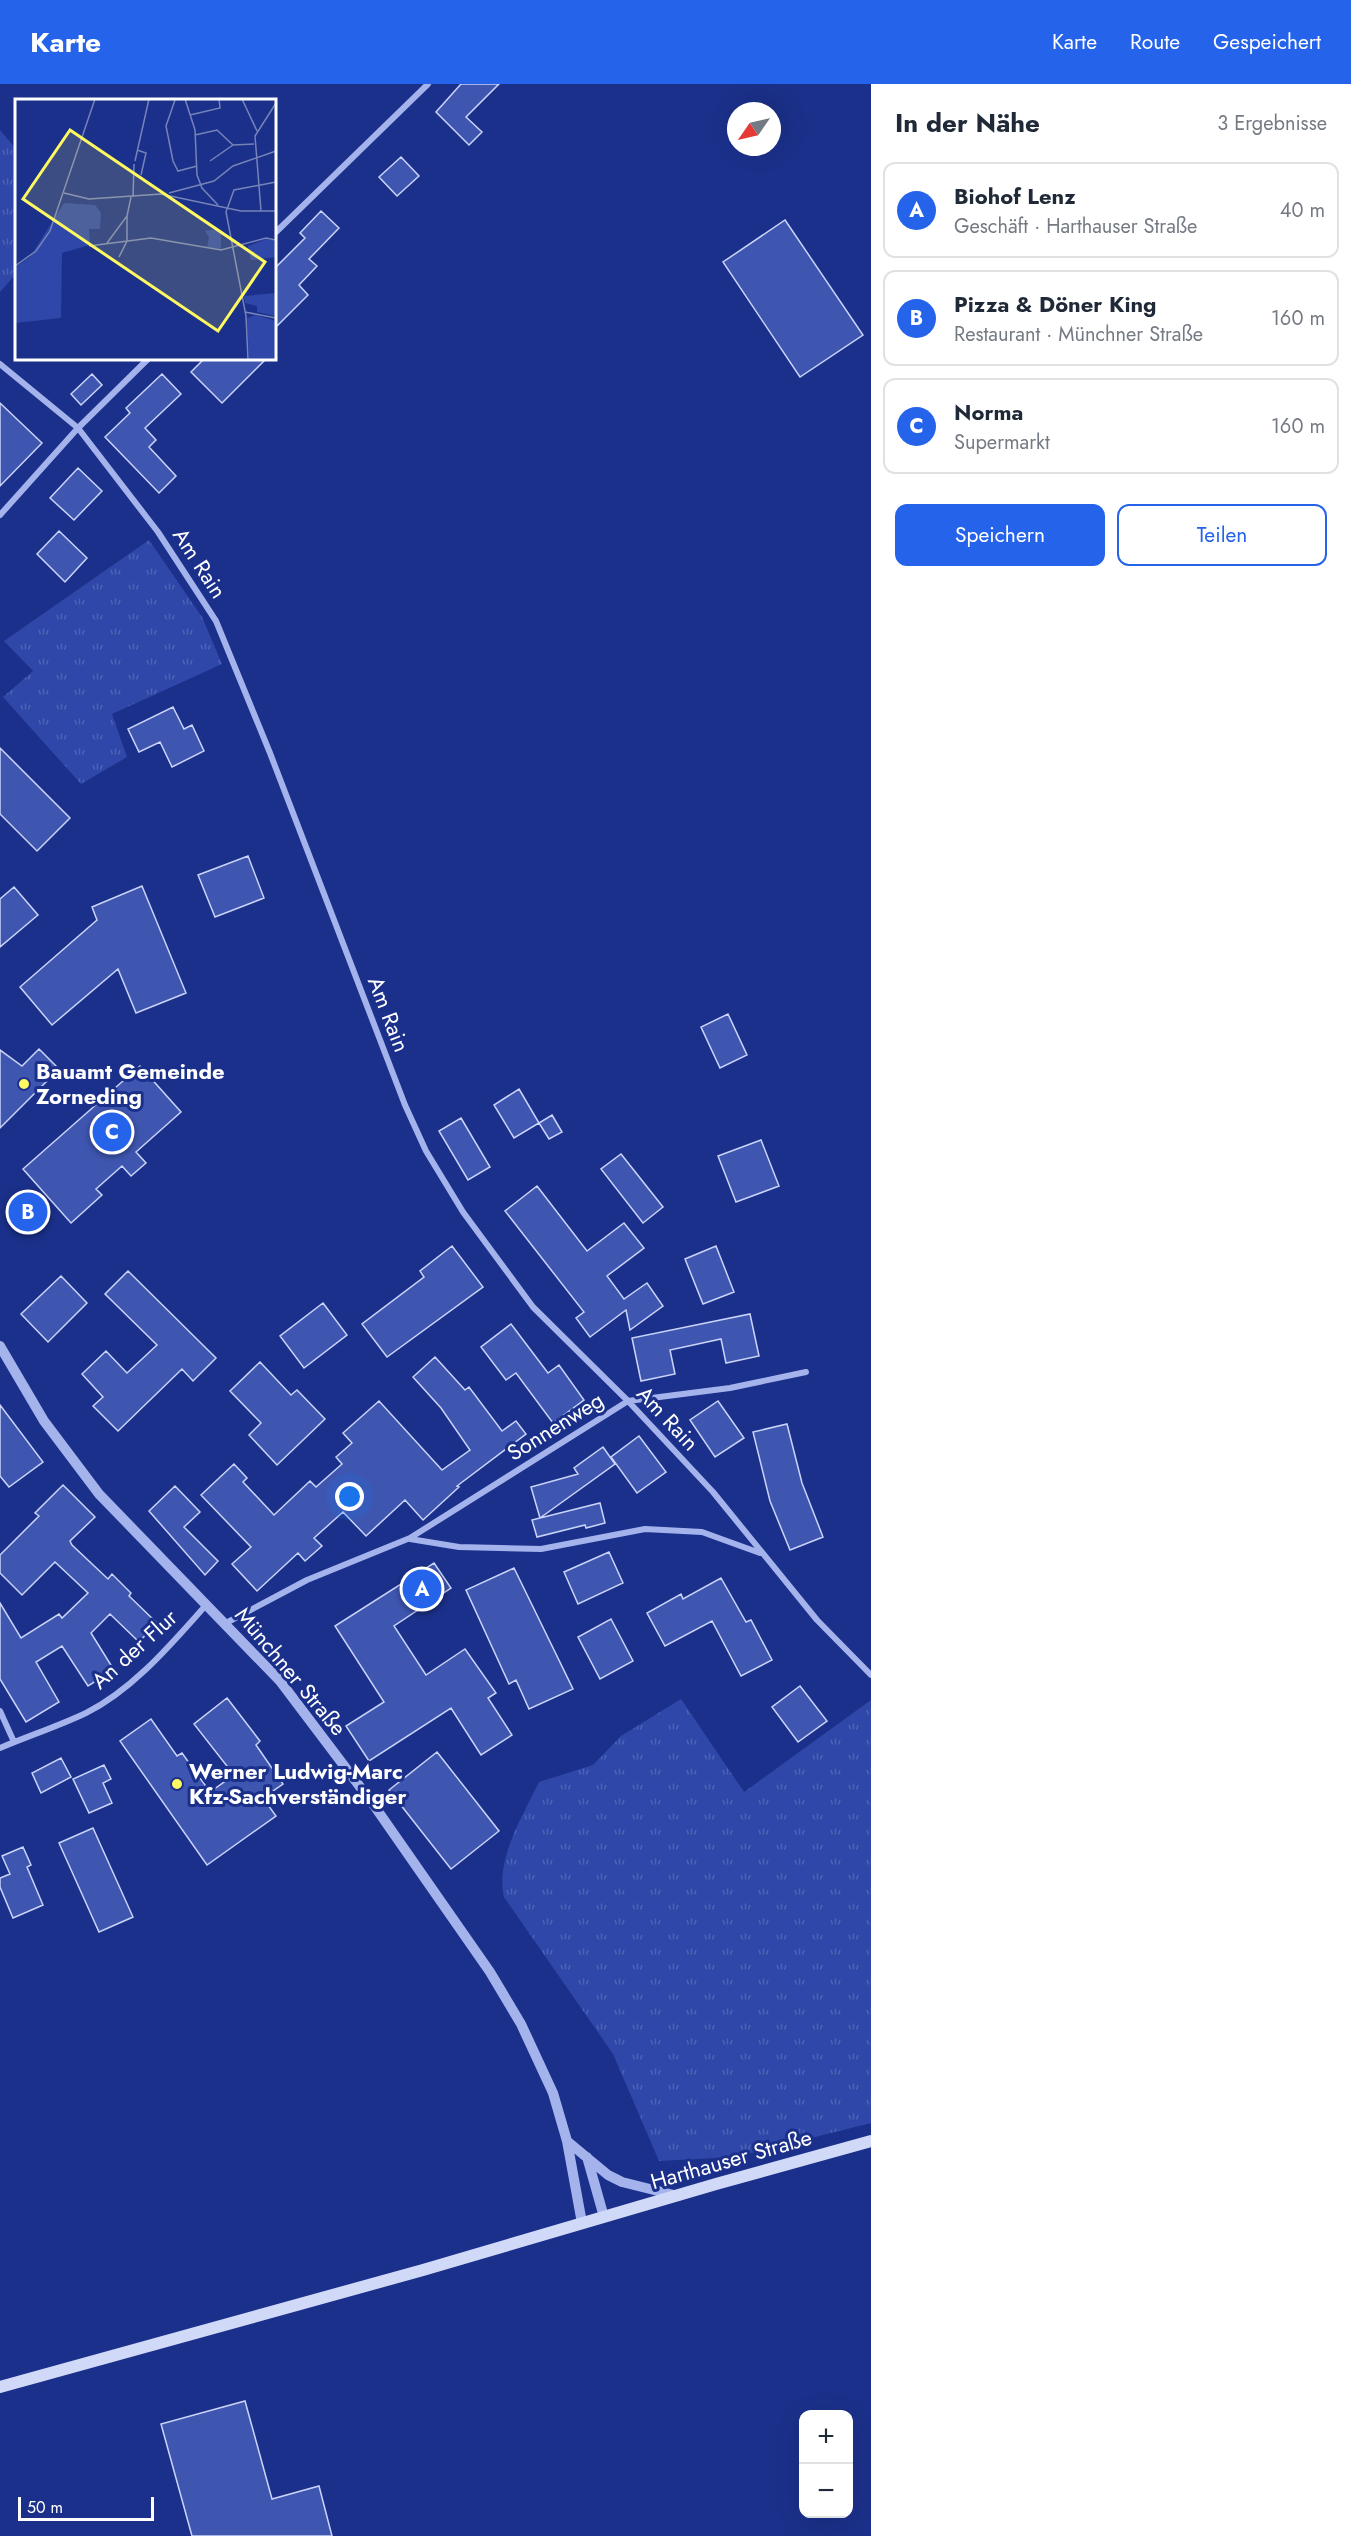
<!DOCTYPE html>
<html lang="de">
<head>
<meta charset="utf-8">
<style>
	body { margin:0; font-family:Jost,sans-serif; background:#f2f2f3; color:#1f2937 }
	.controls { position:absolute; right:18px; bottom:18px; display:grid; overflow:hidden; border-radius:12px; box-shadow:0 6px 24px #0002 }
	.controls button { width:54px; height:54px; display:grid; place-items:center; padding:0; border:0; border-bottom:2px solid #e0e1e3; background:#fff; color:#1f2937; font:30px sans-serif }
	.compass { position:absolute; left:727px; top:18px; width:54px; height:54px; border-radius:50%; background:#fff; box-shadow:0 6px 24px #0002; rotate:236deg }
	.scale { position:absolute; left:18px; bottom:15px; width:136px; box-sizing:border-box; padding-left:6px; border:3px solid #fff; border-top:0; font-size:16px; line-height:21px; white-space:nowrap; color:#fff; -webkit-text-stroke:4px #1b308a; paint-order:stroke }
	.you { position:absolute; left:350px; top:1413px; width:21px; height:21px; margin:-15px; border:4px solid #fff; border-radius:50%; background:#1a73e8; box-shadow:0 0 0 9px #1a73e833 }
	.badge { display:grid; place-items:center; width:39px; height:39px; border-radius:50%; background:#2563eb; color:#fff; font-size:20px; font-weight:700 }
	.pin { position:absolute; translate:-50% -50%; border:3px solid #fff; box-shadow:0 2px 6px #0006 }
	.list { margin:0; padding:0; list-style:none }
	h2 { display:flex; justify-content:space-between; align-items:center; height:78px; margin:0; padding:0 24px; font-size:26px }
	h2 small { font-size:20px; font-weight:400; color:#747a83 }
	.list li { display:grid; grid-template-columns:39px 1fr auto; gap:18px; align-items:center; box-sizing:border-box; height:96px; margin:0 12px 12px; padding:0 12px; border:2px solid #e0e1e3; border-radius:12px }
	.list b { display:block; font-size:22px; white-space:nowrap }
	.list p { margin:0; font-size:20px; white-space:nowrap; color:#747a83 }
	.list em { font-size:20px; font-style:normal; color:#747a83 }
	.actions { display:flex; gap:12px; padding:18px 24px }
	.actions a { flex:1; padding:14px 0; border:2px solid #2563eb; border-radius:12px; text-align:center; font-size:21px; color:#2563eb }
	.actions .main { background:#2563eb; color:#fff }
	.map { position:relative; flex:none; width:871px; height:2452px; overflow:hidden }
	header { display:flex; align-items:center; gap:36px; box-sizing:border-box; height:84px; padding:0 30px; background:#2563eb; color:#fff }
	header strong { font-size:28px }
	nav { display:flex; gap:33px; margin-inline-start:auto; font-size:21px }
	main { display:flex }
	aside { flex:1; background:#fff }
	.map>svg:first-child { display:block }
	.grass { fill:url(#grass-tufts) }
	.building { fill:#3f56b1; stroke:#cad4f9; stroke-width:1.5 }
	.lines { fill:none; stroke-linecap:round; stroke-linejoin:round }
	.minor { stroke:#a5b3ed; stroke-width:6 }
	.tertiary { stroke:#a5b3ed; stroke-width:10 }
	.secondary { stroke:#d1d9f9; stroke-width:12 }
	.poi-dot { fill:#fef861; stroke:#1b308a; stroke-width:2 }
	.labels { text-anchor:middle; stroke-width:6; stroke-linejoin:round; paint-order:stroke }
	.street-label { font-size:22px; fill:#fff; stroke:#1b308a }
	.poi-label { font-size:22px; font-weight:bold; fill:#fff; stroke:#1b308a; text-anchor:start }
	.inset-road { fill:none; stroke:#7683b9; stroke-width:1.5 }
	.view { fill:#fef861; fill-opacity:0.15; stroke:#fef861; stroke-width:3 }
	.inset-edge { fill:none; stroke:#fff; stroke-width:3 }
</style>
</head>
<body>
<header>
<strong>Karte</strong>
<nav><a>Karte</a><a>Route</a><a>Gespeichert</a></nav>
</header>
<main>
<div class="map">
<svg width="871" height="2452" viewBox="0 0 871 2452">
	<defs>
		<pattern id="grass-tufts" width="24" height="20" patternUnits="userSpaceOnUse" patternTransform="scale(1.5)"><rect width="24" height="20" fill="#2e47a8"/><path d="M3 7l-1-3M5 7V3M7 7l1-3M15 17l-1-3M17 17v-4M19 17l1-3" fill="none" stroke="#4d63b5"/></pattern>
	</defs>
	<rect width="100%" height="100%" fill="#1b308a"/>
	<!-- grass -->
	<path class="grass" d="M0,46L16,65V190L0,208Z
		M149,456L202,533L222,580L112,630L127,673L81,700L3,613L33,587L4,557Z
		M681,1615L744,1708L871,1616V2039L735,2073L659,2077L613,1970L504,1813C495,1776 523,1731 539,1698L593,1681L621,1652Z"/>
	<!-- building -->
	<path class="building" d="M461,0H499L466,33L482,48L469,61L436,28Z
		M401,73L419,92L397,112L379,93Z
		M321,127L339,144L309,175L317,182L299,201L308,211L274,245V185L305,154L300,149Z
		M785,136L863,251L800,293L723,178Z
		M205,274H267L222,319L191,288Z
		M92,290L102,301L81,321L71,310Z
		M162,290L181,310L145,344L156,356L149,363L176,392L159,409L105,353L130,329L126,324Z
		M0,319L42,359L0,402Z
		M78,384L102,407L74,436L50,414Z
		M59,447L87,474L65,498L37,470Z
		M173,623L184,645L192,641L204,667L172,683L160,658L139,668L128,645Z
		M0,664L70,734L37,767L0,730Z
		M248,772L264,814L215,833L198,791Z
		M142,802L186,909L136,929L118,885L52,941L20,903L97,836L92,823Z
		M14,803L38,831L0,863V815Z
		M728,930L747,971L720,984L701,943Z
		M39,965L59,985L0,1044V966L22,982Z
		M140,982L181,1028L136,1068L146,1079L131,1092L122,1082L96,1105L102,1111L71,1139L23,1085Z
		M519,1005L539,1039L514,1054L494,1021Z
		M552,1031L562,1048L549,1055L539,1039Z
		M461,1034L490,1083L468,1096L439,1047Z
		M761,1056L779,1102L736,1118L718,1072Z
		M621,1070L663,1123L643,1139L601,1085Z
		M537,1102L587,1167L624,1139L644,1164L607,1192L624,1215L647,1199L663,1222L630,1246L626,1226L590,1253L576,1234L584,1228L505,1127Z
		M452,1162L483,1203L387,1273L362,1240L424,1193L420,1187Z
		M716,1162L734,1208L703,1220L685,1175Z
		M128,1187L216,1274L193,1297L182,1285L118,1347L93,1322L103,1313L82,1290L106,1267L127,1289L157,1261L105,1210Z
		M61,1192L87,1219L48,1258L21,1230Z
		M323,1219L347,1251L304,1284L280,1252Z
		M750,1230L759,1272L726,1279L721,1255L670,1266L675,1290L641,1297L632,1254Z
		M511,1240L548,1289L559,1281L584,1316L553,1339L516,1289L506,1296L481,1263Z
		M435,1273L465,1306L469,1303L502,1347L516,1337L526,1350L457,1402L459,1403L423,1436L405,1416L366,1452L343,1428L314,1454L322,1462L305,1477L298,1469L257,1507L232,1480L251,1463L201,1411L234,1380L247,1394L243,1398L274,1431L310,1397L316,1403L342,1380L336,1373L352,1359L343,1349L379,1317L442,1386L470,1366L441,1324L413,1293Z
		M260,1278L291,1311L297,1306L325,1335L277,1381L249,1351L261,1339L230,1307Z
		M718,1317L744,1354L715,1373L690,1336Z
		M0,1321L43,1378L9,1403L0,1392Z
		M787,1340L802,1399L823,1453L790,1466L770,1417L753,1348Z
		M639,1352L666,1388L637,1409L611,1373Z
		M603,1363L615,1380L540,1434L600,1419L605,1439L586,1444L585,1441L537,1453L532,1436L540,1434L531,1403L578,1390L574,1384Z
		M63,1401L95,1433L70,1457L72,1461L108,1495L112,1490L131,1509L129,1512L157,1539L139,1558L110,1530L91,1549L114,1586L88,1602L62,1562L36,1578L59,1618L26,1638L0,1595V1519L21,1554L59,1530L62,1534L88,1509L55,1478L22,1511L0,1489V1471L39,1432L35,1429Z
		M175,1402L200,1428L184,1443L218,1477L205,1491L149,1427Z
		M609,1468L623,1499L578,1520L564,1488Z
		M434,1479L451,1504L394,1542L426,1591L465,1565L496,1609L488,1614L512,1651L481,1671L451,1624L369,1677L346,1642L384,1618L335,1542Z
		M514,1484L573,1605L529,1625L516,1596L509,1600L466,1506Z
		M721,1494L746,1538L751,1536L772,1576L741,1592L712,1537L665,1562L647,1529L681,1510L683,1515Z
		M611,1535L633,1577L600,1595L578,1553Z
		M800,1602L827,1637L798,1658L772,1623Z
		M227,1614L260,1657L256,1661L283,1700L263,1714L276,1732L207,1781L120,1657L151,1635L177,1672L182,1669L210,1708L234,1691L194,1640Z
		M437,1668L499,1747L451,1785L389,1706Z
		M61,1674L71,1693L41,1709L32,1689Z
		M104,1681L111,1695L103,1699L112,1719L89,1729L73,1695Z
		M93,1744L133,1833L99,1848L59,1759Z
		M23,1763L31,1781L27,1783L43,1821L13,1834L0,1803V1794L10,1790L2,1772Z
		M245,2317L272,2415L319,2402L332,2452H192L161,2340Z"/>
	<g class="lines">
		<!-- minor -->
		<path class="minor" d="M274,150L428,0
			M0,280L78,344L158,448L216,537L270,669L405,1021L426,1067L463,1128L533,1223L628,1317L713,1408L817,1536L871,1591
			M0,431L78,344L149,274
			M410,1455L459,1463L541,1465L645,1445L702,1448L760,1469
			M226,1539L307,1496L410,1454L628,1317L730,1304L806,1288
			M0,1627L14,1658
			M0,1664C28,1652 59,1642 86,1629C134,1605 172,1559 207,1520"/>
		<!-- tertiary -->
		<path class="tertiary" d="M0,1262L44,1337L99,1410L280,1597L373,1720L490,1888L521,1940L553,2009L567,2057L582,2139
			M567,2057L608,2091L622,2098L678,2112
			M587,2073L604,2133"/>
		<!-- secondary -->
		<path class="secondary" d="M0,2303L423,2186L716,2100L871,2057"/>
	</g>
	<!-- markers -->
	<g class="poi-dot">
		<circle cx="24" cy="1000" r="6"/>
		<circle cx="177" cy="1700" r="6"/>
	</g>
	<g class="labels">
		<!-- street labels -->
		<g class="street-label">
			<text transform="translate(200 479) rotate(57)" y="8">Am Rain</text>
			<text transform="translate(389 930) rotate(69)" y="8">Am Rain</text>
			<text transform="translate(668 1334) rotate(47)" y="8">Am Rain</text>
			<text transform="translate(555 1342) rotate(-32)" y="8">Sonnenweg</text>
			<text transform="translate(134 1565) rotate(-42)" y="8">An der Flur</text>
			<text transform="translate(291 1587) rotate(50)" y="8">Münchner Straße</text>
			<text transform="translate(731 2075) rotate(-16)" y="8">Harthauser Straße</text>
		</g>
		<!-- poi labels -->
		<g class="poi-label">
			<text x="36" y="995">Bauamt Gemeinde<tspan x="36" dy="25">Zorneding</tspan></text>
			<text x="189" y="1695">Werner Ludwig-Marc<tspan x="189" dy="25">Kfz-Sachverständiger</tspan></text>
		</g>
	</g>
	<!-- overview -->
	<g transform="translate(15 15)">
		<rect width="261" height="261" fill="#1b308a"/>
		<path d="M49,104L80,106L86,114L85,130H74L75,146L47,154L46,219L0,224V168L15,158ZM201,130L206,133V150L192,149L194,138L190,132ZM251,140L259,141L261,158L236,161L233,147Z" fill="#2e47a8"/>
		<path d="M261,194V217L242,213V207L230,204L229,197Z" fill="#2e47a8"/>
		<path d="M241,216L261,222V261H234L232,219Z" fill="#2e47a8"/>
		<path class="inset-road" d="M170,0L180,31L182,76L187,89L203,106M227,0L242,32M160,1L151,27L158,62L163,72L182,67M175,16L205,9L204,0M180,36L202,31L218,46L239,45M122,51L131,54L126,76M120,62L134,0M195,62L218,46M49,94L74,100L146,95L226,112H261M154,94L199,82L218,67L261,52M118,98L119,65M246,112L240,37L261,4M92,144L112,117L116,98M74,147L136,139L206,151L251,139L261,141M104,158L112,142V117M0,167L21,152L35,132L80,0M230,213L261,219M233,261L231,217L211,113L219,91L261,83"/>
		<path class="view" d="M55,31L250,163L203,232L8,100Z"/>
		<rect width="261" height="261" class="inset-edge"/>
	</g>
</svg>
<div class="controls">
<button>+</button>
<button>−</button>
</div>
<svg class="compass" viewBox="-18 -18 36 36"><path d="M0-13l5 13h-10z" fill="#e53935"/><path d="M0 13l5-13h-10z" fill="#747a83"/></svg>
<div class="scale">50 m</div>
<div class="you"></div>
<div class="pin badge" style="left:422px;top:1505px">A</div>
<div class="pin badge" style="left:28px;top:1128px">B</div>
<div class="pin badge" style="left:112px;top:1048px">C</div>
</div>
<aside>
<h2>In der Nähe<small>3 Ergebnisse</small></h2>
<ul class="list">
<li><span class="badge">A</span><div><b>Biohof Lenz</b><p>Geschäft · Harthauser Straße</p></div><em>40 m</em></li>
<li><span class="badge">B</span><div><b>Pizza &amp; Döner King</b><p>Restaurant · Münchner Straße</p></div><em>160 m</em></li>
<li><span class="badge">C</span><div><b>Norma</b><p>Supermarkt</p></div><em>160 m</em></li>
</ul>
<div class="actions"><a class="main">Speichern</a><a>Teilen</a></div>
</aside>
</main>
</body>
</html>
